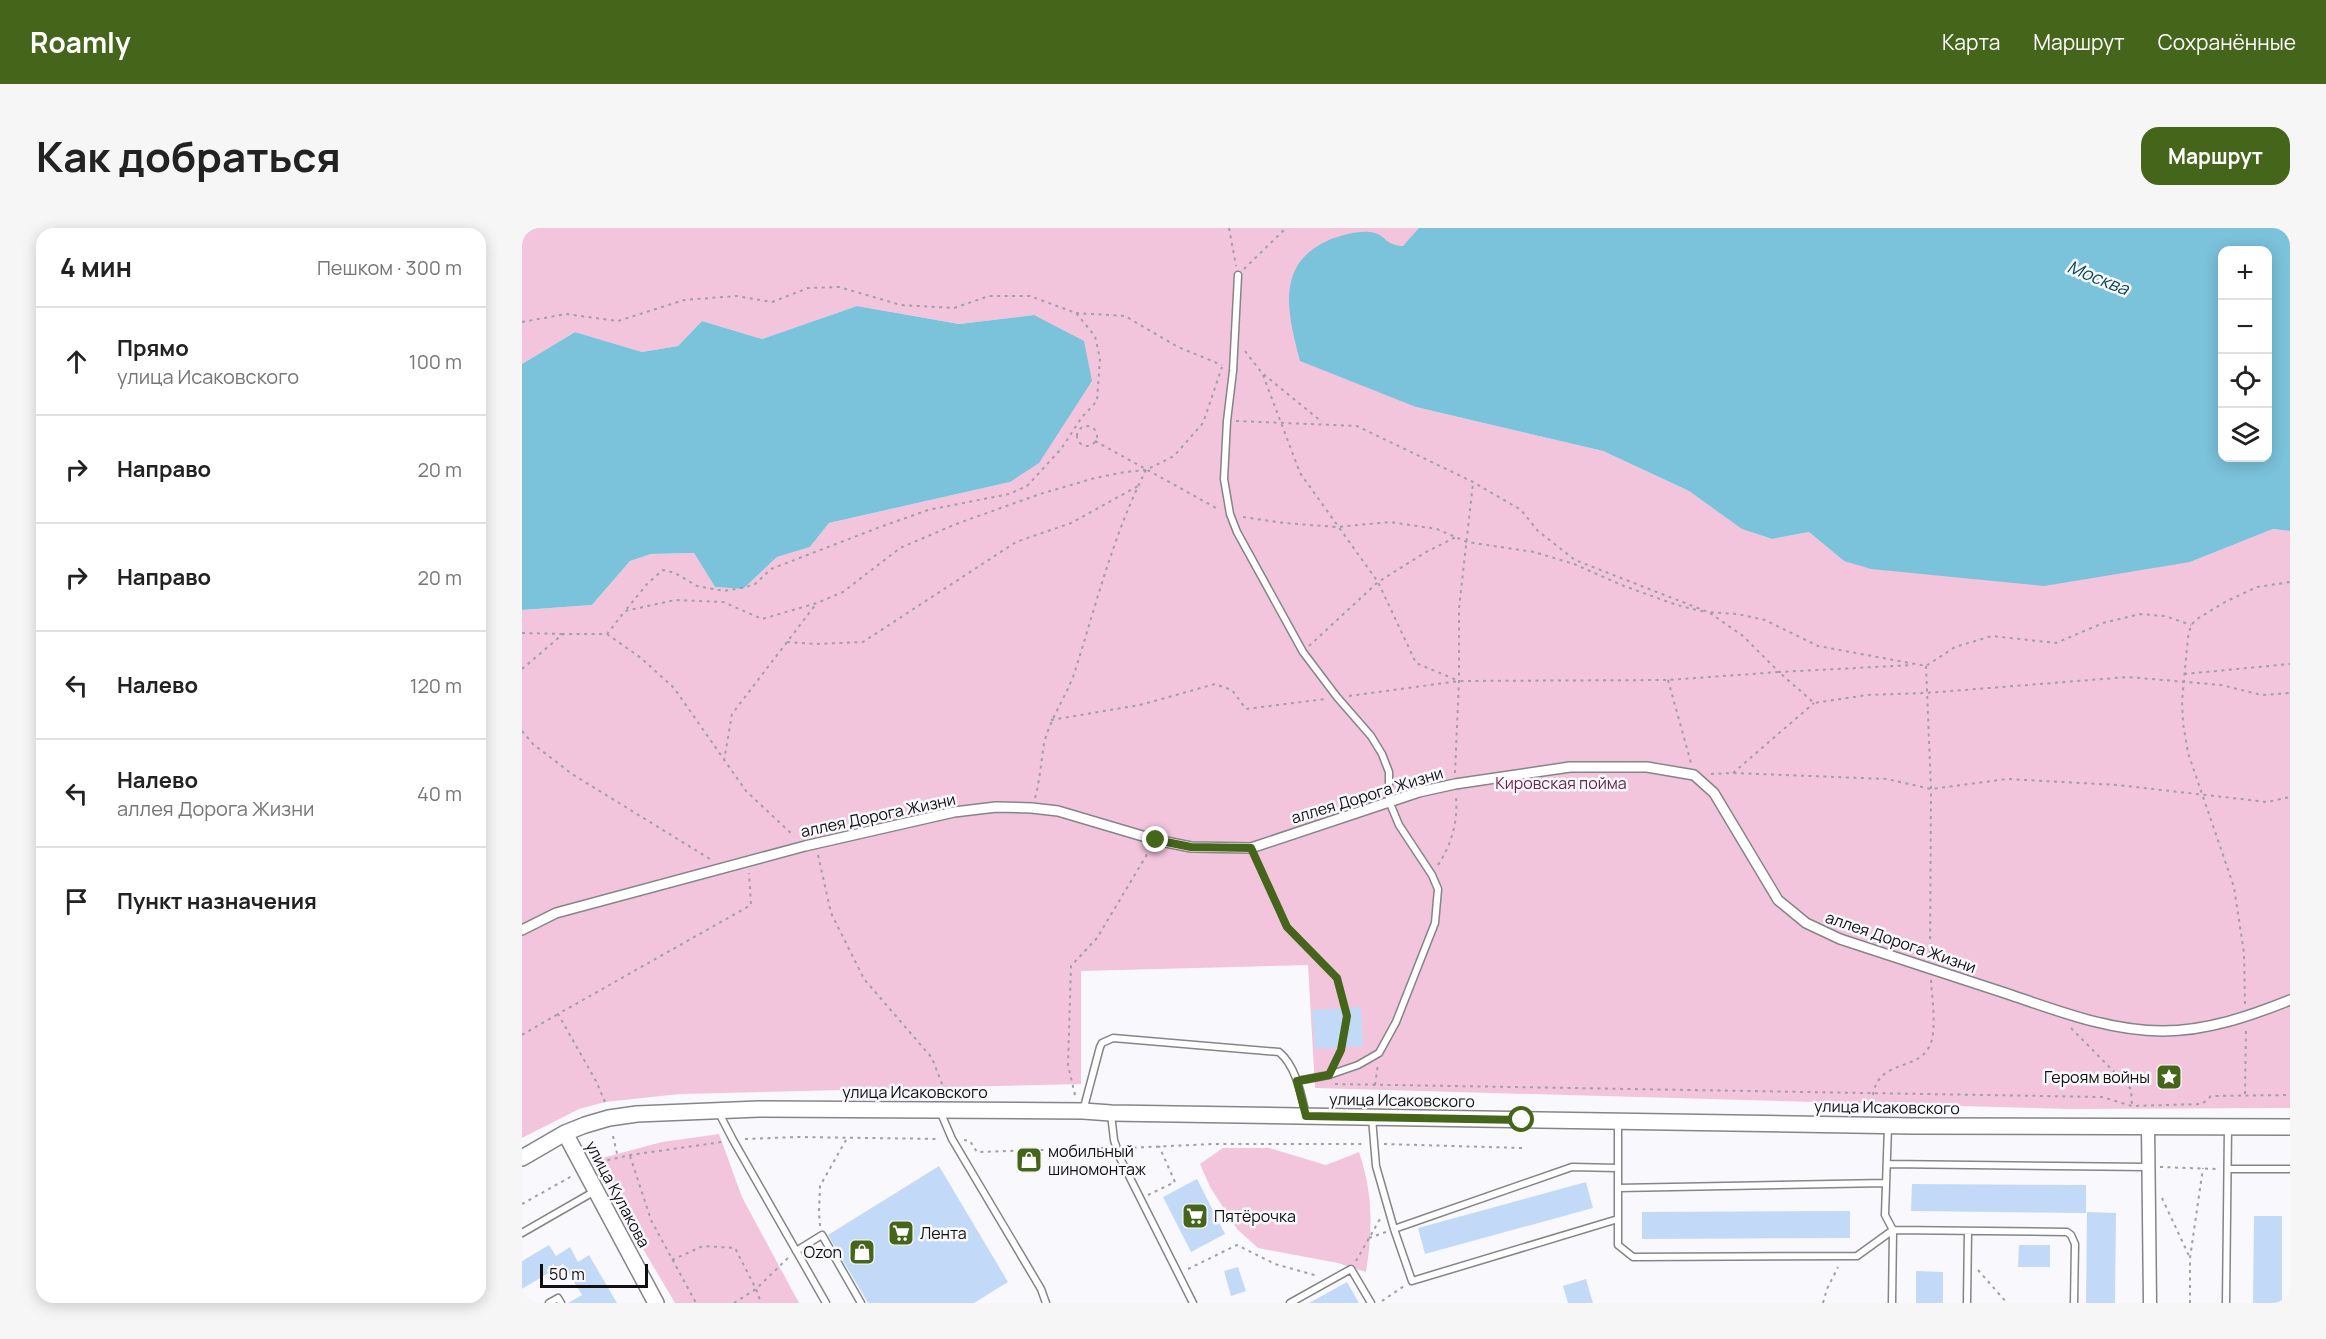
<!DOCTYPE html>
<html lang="ru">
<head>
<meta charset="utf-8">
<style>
	body { margin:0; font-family:Manrope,sans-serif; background:#f6f6f6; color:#222 }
	.controls { position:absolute; right:18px; top:18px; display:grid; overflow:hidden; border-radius:12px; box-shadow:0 3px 15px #0003 }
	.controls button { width:54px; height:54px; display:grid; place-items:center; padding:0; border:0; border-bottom:2px solid #e0e0e0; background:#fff; color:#222; font:30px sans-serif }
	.scale { position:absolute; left:18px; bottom:15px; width:108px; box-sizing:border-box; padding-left:6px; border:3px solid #101011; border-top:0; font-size:16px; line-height:21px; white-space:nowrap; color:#101011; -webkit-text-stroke:4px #f9f9fd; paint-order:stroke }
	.stop { position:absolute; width:18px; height:18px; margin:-14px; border:4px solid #45651a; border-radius:50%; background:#fff }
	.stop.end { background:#45651a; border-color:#fff; box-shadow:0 2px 6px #0008 }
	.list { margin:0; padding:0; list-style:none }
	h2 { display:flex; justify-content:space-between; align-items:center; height:78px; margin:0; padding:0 24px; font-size:26px }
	h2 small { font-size:20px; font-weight:400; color:#767676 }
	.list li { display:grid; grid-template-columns:39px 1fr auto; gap:18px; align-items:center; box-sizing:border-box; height:108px; padding:0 24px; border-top:2px solid #e0e0e0 }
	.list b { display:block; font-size:22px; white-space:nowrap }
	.list p { margin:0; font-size:20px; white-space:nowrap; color:#767676 }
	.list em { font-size:20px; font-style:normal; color:#767676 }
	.icon { flex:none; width:33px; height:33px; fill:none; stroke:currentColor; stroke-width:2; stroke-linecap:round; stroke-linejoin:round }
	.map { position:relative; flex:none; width:1768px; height:1075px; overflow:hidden; border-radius:18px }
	header { display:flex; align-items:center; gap:36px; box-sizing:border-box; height:84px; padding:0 30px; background:#45651a; color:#fff }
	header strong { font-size:28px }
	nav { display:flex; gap:33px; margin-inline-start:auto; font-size:21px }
	.intro { display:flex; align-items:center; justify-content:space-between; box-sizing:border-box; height:144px; padding:0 36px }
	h1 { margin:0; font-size:42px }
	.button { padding:15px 27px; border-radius:18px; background:#45651a; color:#fff; font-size:21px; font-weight:700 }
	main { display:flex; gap:36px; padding:0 36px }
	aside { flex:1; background:#fff; border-radius:18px; box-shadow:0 3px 15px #0003 }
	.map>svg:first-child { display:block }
	.green { fill:#f2c5dd }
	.water { fill:#7bc2db; fill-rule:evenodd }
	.building { fill:#c2daf7 }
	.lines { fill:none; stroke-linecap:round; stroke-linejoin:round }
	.service-casing { stroke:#858589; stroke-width:9 }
	.pedestrian-casing { stroke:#858589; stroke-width:12 }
	.minor-casing { stroke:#858589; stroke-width:15 }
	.tertiary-casing { stroke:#858589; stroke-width:18 }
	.path { stroke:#a0a0a2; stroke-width:2; stroke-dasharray:3 4.5; stroke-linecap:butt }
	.service { stroke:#fff; stroke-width:6 }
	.pedestrian { stroke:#fff; stroke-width:9 }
	.minor { stroke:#fff; stroke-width:12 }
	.tertiary { stroke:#fff; stroke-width:15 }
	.route { stroke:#45651a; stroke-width:8 }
	.labels { text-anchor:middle; stroke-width:5; stroke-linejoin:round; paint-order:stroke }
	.park-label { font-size:16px; fill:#6a2650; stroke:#f9f9fd }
	.street-label { font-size:16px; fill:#101011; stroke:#f9f9fd }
	.poi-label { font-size:16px; fill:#101011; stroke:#f9f9fd; text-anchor:start }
	.water-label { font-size:18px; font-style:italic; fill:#0a4a5b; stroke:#f9f9fd }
</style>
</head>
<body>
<header>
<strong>Roamly</strong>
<nav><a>Карта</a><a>Маршрут</a><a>Сохранённые</a></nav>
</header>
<div class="intro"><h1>Как добраться</h1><a class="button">Маршрут</a></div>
<main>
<aside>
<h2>4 мин<small>Пешком · 300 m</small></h2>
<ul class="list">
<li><svg class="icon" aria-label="ahead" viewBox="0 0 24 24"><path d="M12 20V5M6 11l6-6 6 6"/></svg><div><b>Прямо</b><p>улица Исаковского</p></div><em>100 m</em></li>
<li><svg class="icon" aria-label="right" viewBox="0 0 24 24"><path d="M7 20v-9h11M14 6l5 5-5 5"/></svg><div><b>Направо</b></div><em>20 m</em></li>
<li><svg class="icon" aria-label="right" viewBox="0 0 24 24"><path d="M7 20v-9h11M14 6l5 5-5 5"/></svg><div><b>Направо</b></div><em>20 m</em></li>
<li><svg class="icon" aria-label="left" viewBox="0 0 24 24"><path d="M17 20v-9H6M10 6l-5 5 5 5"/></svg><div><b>Налево</b></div><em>120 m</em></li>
<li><svg class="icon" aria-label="left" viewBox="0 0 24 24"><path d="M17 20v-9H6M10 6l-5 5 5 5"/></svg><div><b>Налево</b><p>аллея Дорога Жизни</p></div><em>40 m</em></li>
<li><svg class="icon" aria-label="arrive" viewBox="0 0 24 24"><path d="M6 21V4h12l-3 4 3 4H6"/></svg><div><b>Пункт назначения</b></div></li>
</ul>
</aside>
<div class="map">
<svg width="1768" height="1075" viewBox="0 0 1768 1075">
	<rect width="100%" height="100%" fill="#f9f9fd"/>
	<!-- green -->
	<path class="green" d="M0,0H897L882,18L869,17L853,5L894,179L1081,223L1167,263L1221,301L1250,311L1287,304L1322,333L1668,334L1751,301L1768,303V880L1545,881L793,860L786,737L559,743V856L158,866L83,874L57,881L0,910V382L70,377L108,333L129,326L172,325L193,359L221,361L255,329L288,319L307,295L488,254L512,87L437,96L335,78L240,111L180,93L156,118L120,124L53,104L0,136Z
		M197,906L220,969L277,1075H153L69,933L140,914Z
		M701,920H747L804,937L837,924C851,966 851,1000 844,1044L816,1035L736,1020L715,1001L688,959L678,936Z"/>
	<!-- water -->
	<path class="water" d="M897,0H1768V303L1751,301L1668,334L1522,358L1349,341L1322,333L1287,304L1250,311L1220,301L1167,263L1081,223L894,179L778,133C766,86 752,36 807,12C819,7 840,1 853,5C865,9 863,17 881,18ZM1746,22V230H1700V22Z
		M335,78L437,96L512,87L562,113L570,153L517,235L488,254L307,295L288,319L255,329L221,361L193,359L172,325L129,326L108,333L70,377L0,382V136L53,104L120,124L156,118L180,93L240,111Z"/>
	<!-- building -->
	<path class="building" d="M839,779L841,818L793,821L790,782Z
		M417,938L486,1054L452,1075H346L306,1007Z
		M675,951L703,1006L669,1024L641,969Z
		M1064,954L1071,980L903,1026L896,1000Z
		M1390,956L1564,957V985L1389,983Z
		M1328,983V1010L1120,1011V984Z
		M1565,984L1594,985L1593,1075H1564Z
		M1732,988H1760V1075H1731Z
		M27,1017L34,1028L48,1019L56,1034L67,1027L95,1075H46L60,1067L41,1036L0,1061V1033Z
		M1497,1017H1528V1039H1496Z
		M716,1039L724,1063L709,1068L702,1043Z
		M1394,1043L1421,1044V1075H1394Z
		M1064,1051L1071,1075H1046L1041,1058Z
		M825,1054L837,1075H787Z"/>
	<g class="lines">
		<!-- service casing -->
		<g class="service-casing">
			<path id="service" d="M716,47L711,143L705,193L702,251L708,286L715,304L781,424L815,469L849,508L860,526L867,544V573L877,597L910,647L916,661L913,695L874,794L857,825L836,837L807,847L775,853
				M418,883L430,911L519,1061L524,1075
				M561,883L578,819L580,815L591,810L757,824C774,838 779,866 784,887
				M197,885L211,912L304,1075
				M589,886L592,912L598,930L671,1075
				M850,890L854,938L872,1001
				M1096,895V960L1363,955
				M1366,898L1363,987L1371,1002L1370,1075
				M1365,936L1626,939
				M1095,940L1050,939L872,1001L890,1053L1096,991
				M1707,941H1768
				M1096,960V1017L1111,1029L1335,1028L1371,1002L1545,1004L1549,1007L1553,1016L1552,1075
				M0,1005L73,963
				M274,1023L300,1007L339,1075
				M27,1075L36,1070L39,1075
				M768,1075L829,1041L849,1075
				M1445,1075L1446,1003
				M1704,1075L1706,900"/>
		</g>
		<!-- pedestrian casing -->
		<g class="pedestrian-casing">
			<path id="pedestrian" d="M0,702L34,685L283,618L432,584L474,579L510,580L536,583L634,612L669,619L729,620L897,564L933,556L1048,539H1125L1172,547L1192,565L1256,672L1284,695L1318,711C1374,729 1430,748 1486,766C1536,783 1588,803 1641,803C1685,803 1728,788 1768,772"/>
		</g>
		<!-- minor casing -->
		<g class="minor-casing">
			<path id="minor" d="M1626,899L1628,1075"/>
		</g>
		<!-- tertiary casing -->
		<g class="tertiary-casing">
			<path id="tertiary" d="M43,905L134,1075
				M0,930L43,905L63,897L87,890L115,886L237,881L561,883L589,885L1390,898L1768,899"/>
		</g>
		<!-- path -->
		<path class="path" d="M707,0L714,38
			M722,41L764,0
			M554,85L603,88L656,119L700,137
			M0,94L44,86L96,93L162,72L214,68L250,74L286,60L317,59L379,77L432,80L467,68H508L554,85L573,108L578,131L575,173L560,189L539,221L505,258L487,266L406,282L358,299L249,341L233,356L224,359L202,363L175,358L153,345L141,342L125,356L103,383
			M723,123L740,145L800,194
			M741,147L778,245L856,354L894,435L937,453
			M714,193L835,198L951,254L999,282L1016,303L1053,332L1186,384L1215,386L1243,392L1296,418L1404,438L1433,419L1470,408L1534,415L1581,395L1618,386L1643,388L1669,397
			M555 208a10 10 0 1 1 20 0a10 10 0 1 1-20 0Z
			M573,213L696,281
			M721,289L762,295L815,299L868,294L915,301L945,314L1012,324L1052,336L1102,358L1155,377L1183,384
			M1188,385L1221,408L1257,444L1391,437
			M0,405L41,406
			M85,406L119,430L152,460L224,563L272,608
			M265,414L294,416L341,414L494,314L549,295L616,258
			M787,418L856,354L904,324L934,309
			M1404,438L1409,561L1408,729
			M0,441L41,406H85L103,383L153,372L201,374L240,391L295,375L321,364L378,320L434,296L518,266L573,250L603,244L624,242L652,228L681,195L700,139
			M1662,446L1768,436
			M1146,452L1169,535
			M827,468L937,453L1146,452L1257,444L1292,475L1345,467L1404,465L1606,449L1699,457L1740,467L1768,465
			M529,492L618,477L693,456L710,462L724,481L803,471
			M0,503L11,516L50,546L188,631
			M202,533L210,486L294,376
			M933,545L937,453V380L951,255
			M1211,545L1292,475
			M1189,546L1211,545L1365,551L1409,561L1485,551L1596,557L1745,574L1768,569
			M513,570C518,552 519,534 522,516C528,489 546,467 554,440C575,373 592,305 624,242
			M296,627L309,685L342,751L410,830L425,869
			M734,632L765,699L815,750L825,788L819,822L814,833
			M916,637C930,615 936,594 934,569
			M1723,776L1722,725L1712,659L1666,525L1661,495L1660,473L1666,409L1669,397L1675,391L1703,374L1735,359L1768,354
			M1549,800L1609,861L1610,878
			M0,807L36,786
			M813,856L1580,869L1610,878L1680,876L1689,868L1768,867
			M853,857L856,836
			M1723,866L1724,800
			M553,867L546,837L549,738L575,710L627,623
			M1351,867C1357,826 1407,848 1411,805C1413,788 1410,769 1409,752
			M83,874L74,853L36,786L229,677L227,645
			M91,908L96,930
			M223,911L276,909L418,911
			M442,912L448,913L455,924L583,920
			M862,916L1000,920
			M604,920L692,916H841
			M108,928L129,992L174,1075
			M78,934L108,927L200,914
			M1638,939L1695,941
			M626,967L653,954L637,918
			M1640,970L1668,1030
			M0,976L50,948
			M298,998L297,984L298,958L324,912
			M847,1010L864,1004
			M150,1032L181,1018L213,1020L234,1061L239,1075
			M834,1033L858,991
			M666,1041L715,1017L753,1036L796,1048
			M1456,1042L1485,1075
			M860,1073L882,1058
			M212,1075L234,1061L267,1029
			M1301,1075L1305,1061L1316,1039
			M1668,1075V1030L1681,940"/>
		<!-- service -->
		<use href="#service" class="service"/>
		<!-- pedestrian -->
		<use href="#pedestrian" class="pedestrian"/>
		<!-- minor -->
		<use href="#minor" class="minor"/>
		<!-- tertiary -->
		<use href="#tertiary" class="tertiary"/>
	</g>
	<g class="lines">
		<!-- route -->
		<path class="route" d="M634,612L669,619L729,620L765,699L815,750L825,788L819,822L807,847L775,853L784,888L1000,892"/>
	</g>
	<!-- icons -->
	<defs>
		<g id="sight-square" transform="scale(1.35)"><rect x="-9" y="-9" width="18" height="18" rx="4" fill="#45651a" stroke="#f9f9fd"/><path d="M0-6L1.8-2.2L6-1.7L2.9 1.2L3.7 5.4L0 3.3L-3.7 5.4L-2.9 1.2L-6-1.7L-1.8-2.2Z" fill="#fff"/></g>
		<g id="shop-square" transform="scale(1.35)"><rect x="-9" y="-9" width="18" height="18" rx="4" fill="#45651a" stroke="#f9f9fd"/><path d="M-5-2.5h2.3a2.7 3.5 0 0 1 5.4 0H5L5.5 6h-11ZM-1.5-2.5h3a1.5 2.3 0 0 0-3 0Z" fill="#fff"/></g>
		<g id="supermarket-square" transform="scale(1.35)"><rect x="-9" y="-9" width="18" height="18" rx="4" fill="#45651a" stroke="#f9f9fd"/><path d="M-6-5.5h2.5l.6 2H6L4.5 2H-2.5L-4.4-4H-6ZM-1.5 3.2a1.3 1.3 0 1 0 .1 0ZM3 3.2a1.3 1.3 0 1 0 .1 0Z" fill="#fff"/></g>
	</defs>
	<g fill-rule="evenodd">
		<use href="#sight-square" x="1647" y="849"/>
		<use href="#shop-square" x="507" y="932"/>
		<use href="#supermarket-square" x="673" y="988"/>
		<use href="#supermarket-square" x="379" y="1005"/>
		<use href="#shop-square" x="340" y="1024"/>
	</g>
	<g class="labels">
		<!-- park labels -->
		<g class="park-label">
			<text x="1039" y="561">Кировская пойма</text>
		</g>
		<!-- street labels -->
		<g class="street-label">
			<text transform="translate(845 567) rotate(-17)" y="6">аллея Дорога Жизни</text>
			<text transform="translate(356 587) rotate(-12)" y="6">аллея Дорога Жизни</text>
			<text transform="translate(1379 714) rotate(19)" y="6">аллея Дорога Жизни</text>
			<text x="393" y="870">улица Исаковского</text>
			<text transform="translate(880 872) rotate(1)" y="6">улица Исаковского</text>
			<text transform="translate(1365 879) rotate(1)" y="6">улица Исаковского</text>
			<text transform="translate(96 966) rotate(62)" y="6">улица Кулакова</text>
		</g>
		<!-- poi labels -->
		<g class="poi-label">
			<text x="1628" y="855" text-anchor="end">Героям войны</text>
			<text x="526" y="929">мобильный<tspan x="526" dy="18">шиномонтаж</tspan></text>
			<text x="692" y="994">Пятёрочка</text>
			<text x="398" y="1011">Лента</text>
			<text x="320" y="1030" text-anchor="end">Ozon</text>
		</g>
		<!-- water labels -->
		<g class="water-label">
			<text transform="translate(1576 50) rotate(22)" y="6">Москва</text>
		</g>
	</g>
</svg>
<div class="controls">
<button>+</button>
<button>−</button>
<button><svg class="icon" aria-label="locate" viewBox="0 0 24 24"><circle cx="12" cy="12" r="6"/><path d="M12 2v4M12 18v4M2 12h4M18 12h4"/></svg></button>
<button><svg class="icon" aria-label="layers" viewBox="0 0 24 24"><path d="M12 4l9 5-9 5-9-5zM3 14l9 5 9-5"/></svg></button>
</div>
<div class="scale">50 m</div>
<div class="stop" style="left:1000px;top:892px"></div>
<div class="stop end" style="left:634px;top:612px"></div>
</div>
</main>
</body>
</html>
